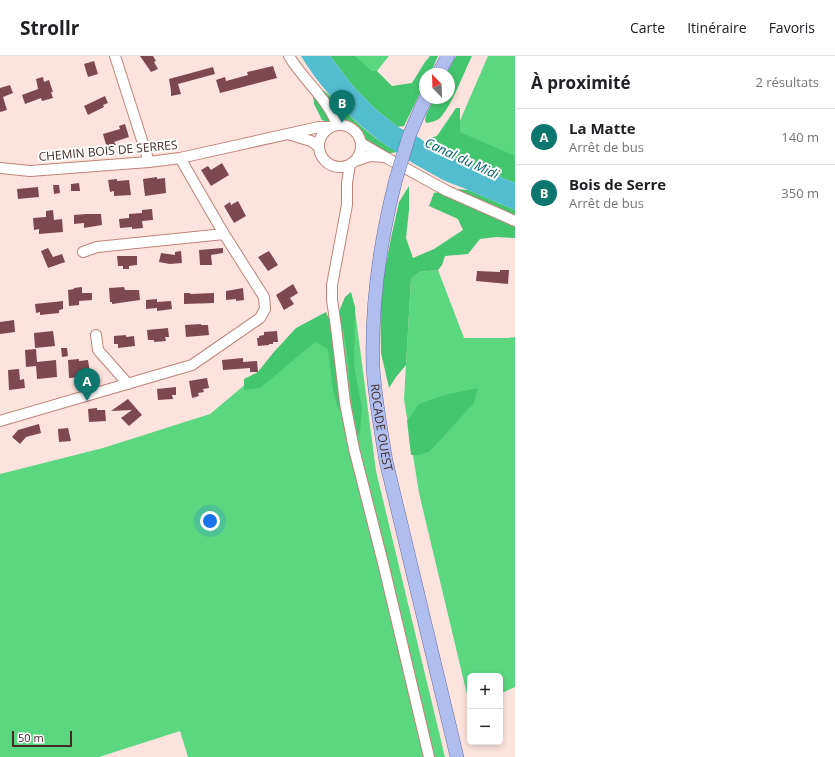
<!DOCTYPE html>
<html lang="fr">
<head>
<meta charset="utf-8">
<style>
	body { margin:0; font-family:"Open Sans",sans-serif; background:#f2f2f2; color:#202124 }
	.controls { position:absolute; right:12px; bottom:12px; display:grid; overflow:hidden; border-radius:6px; box-shadow:0 2px 6px #0003 }
	.controls button { width:36px; height:36px; display:grid; place-items:center; padding:0; border:0; border-bottom:1px solid #e0e0e0; background:#fff; color:#202124; font:20px sans-serif }
	.compass { position:absolute; left:419px; top:12px; width:36px; height:36px; border-radius:50%; background:#fff; box-shadow:0 2px 6px #0003; rotate:337deg }
	.scale { position:absolute; left:12px; bottom:10px; width:60px; box-sizing:border-box; padding-left:4px; border:2px solid #432b27; border-top:0; font-size:11px; line-height:14px; white-space:nowrap; color:#432b27; -webkit-text-stroke:3px #fff; paint-order:stroke }
	.you { position:absolute; left:210px; top:465px; width:14px; height:14px; margin:-10px; border:3px solid #fff; border-radius:50%; background:#1a73e8; box-shadow:0 0 0 6px #1a73e833 }
	.badge { display:grid; place-items:center; width:26px; height:26px; border-radius:50%; background:#0f766e; color:#fff; font-size:13px; font-weight:700 }
	.pin { position:absolute; translate:-50% -33px; filter:drop-shadow(0 1px 2px #0008) }
	.pin::after { content:''; position:absolute; top:21px; width:14px; height:12px; background:inherit; clip-path:polygon(0 0,100% 0,50% 100%) }
	.list { margin:0; padding:0; list-style:none }
	h2 { display:flex; justify-content:space-between; align-items:center; height:52px; margin:0; padding:0 16px; font-size:17px }
	h2 small { font-size:13px; font-weight:400; color:#757577 }
	.list li { display:grid; grid-template-columns:26px 1fr auto; gap:12px; align-items:center; box-sizing:border-box; height:56px; padding:0 16px; border-top:1px solid #e0e0e0 }
	.list b { display:block; font-size:15px; white-space:nowrap }
	.list p { margin:0; font-size:13px; white-space:nowrap; color:#757577 }
	.list em { font-size:13px; font-style:normal; color:#757577 }
	.map { position:relative; flex:none; width:515px; height:701px; overflow:hidden }
	header { display:flex; align-items:center; gap:24px; box-sizing:border-box; height:56px; padding:0 20px; background:#fff; border-bottom:1px solid #e0e0e0 }
	header strong { font-size:19px }
	nav { display:flex; gap:22px; margin-inline-start:auto; font-size:14px }
	main { display:flex }
	aside { flex:1; background:#fff }
	.map>svg:first-child { display:block }
	.green { fill:#5bd681 }
	.forest { fill:#44c56f }
	.water { fill:#53bdd0 }
	.building { fill:#7d4850 }
	.lines { fill:none; stroke-linecap:round; stroke-linejoin:round }
	.minor-casing { stroke:#be8479; stroke-width:12 }
	.major-casing { stroke:#686fa2; stroke-width:14 }
	.minor { stroke:#fff; stroke-width:10 }
	.major { stroke:#b0beef; stroke-width:13 }
	.major-bridge-casing { stroke:#686fa2; stroke-width:14; stroke-linecap:butt }
	.major-bridge { stroke:#b0beef; stroke-width:13 }
	.labels { text-anchor:middle; stroke-width:4; stroke-linejoin:round; paint-order:stroke }
	.street-label { font-size:12px; fill:#432b27; stroke:#fff }
	.water-label { font-size:13px; font-style:italic; fill:#00616e; stroke:#fff }
</style>
</head>
<body>
<header>
<strong>Strollr</strong>
<nav><a>Carte</a><a>Itinéraire</a><a>Favoris</a></nav>
</header>
<main>
<div class="map">
<svg width="515" height="701" viewBox="0 0 515 701">
	<rect width="100%" height="100%" fill="#fde3de"/>
	<!-- green -->
	<path class="green" d="M354,0H389L377,15H372Z
		M488,0H515V102L460,76L459,67Z
		M438,214L464,282H508L515,281V631L500,638V620H470V651L419,437L404,343L411,223L419,216Z
		M355,254L376,415L445,701H188L180,675L99,701H0V418L103,392L210,358L325,262Z"/>
	<!-- forest -->
	<path class="forest" d="M330,0H355L372,15H377L392,30L412,27L425,6L430,0H438L430,18H425V27L404,70L398,71L374,52L352,29Z
		M456,0H472C464,16 451,52 439,63C436,65 431,66 427,67L425,65L426,59L434,42H449V18H446Z
		M320,32C333,41 343,53 354,64C367,76 382,87 397,96L385,98L365,86L359,77L322,64L314,48L313,38Z
		M456,52H460V76L515,100V127L437,95L427,88L429,82L437,80Z
		M409,130V154L406,182L413,202L434,193L463,174L458,163L429,150L434,137L456,133L468,134L515,154V182L496,181L480,183L468,198L445,200L442,209L438,214L419,216L411,223L406,309L396,321L389,332L381,297L380,239L391,182L399,146Z
		M351,236L355,251L354,310L362,352L360,375L358,380C355,364 351,347 350,331C348,306 347,282 338,258L345,241Z
		M326,256L335,278L338,338L343,354L338,352L333,335L328,293L315,286L260,332L244,334V323L258,316L273,297L296,272Z
		M478,332L473,348L430,395L419,399H411L407,365L419,348L445,339Z"/>
	<!-- water -->
	<path class="water" d="M301,0H330L352,29L374,52L398,71L418,81L437,95L515,127V154C497,146 479,139 461,131C453,128 444,125 436,120C383,92 332,52 301,0Z"/>
	<!-- building -->
	<path class="building" d="M140,0H153L156,5L154,6L158,13L151,16Z
		M94,5L98,18L88,21L84,8Z
		M273,10L277,22L220,37L216,24L225,21L226,25L248,19L247,16Z
		M213,11L215,18L178,28L181,38L171,40V35L169,23Z
		M43,21L44,26L49,24L53,36H51L53,42L42,45L41,42L25,48L22,39L38,33L36,23Z
		M10,29L13,37L3,41L7,54L0,56V32Z
		M105,40L108,47L103,49L104,51L88,59L84,50Z
		M125,68L129,81L114,86L116,89L107,92L103,78L120,73L119,70Z
		M222,107L229,119L211,130L201,114L208,110L211,114Z
		M157,121V123L165,122L166,137L145,140L143,123Z
		M117,123V125L129,124L131,139L114,140V135L110,136L108,124Z
		M79,127L80,135H71V128Z
		M53,129H59L60,137L54,138Z
		M38,131L39,141L18,143L17,133Z
		M238,145L246,160L234,167L224,150L230,146L231,149Z
		M152,153L153,164L142,165L143,172L132,173V171L120,172L119,163L129,162V158L142,157V154Z
		M53,154L54,164L62,163L63,176L39,178V173L34,174L33,162L46,161V155Z
		M86,158H101L102,169L84,172V167L74,168V159Z
		M48,192L53,201L62,198L65,206L48,212L41,195Z
		M223,192V197L211,199L212,209H200L199,194Z
		M181,195L182,207L170,208L159,206L161,197L175,199V196Z
		M269,195L278,209L268,215L258,201Z
		M117,200H137V209L129,210V213H123V210H118Z
		M500,214H509L508,228L476,225L477,215L500,216Z
		M293,228L298,237L290,242L294,248L284,254L276,239Z
		M82,231V237H92V244L79,245V249L69,250L68,234L74,233V232Z
		M124,231L125,234H139L140,244L112,248V246H110L109,232Z
		M243,232L244,244L236,245V243L226,244V235Z
		M184,237H190V238L214,237V247L184,248Z
		M157,243V246L171,245L172,253L157,255V252L146,253V244Z
		M63,245V253L59,254V257L40,259V256L36,257L35,248Z
		M14,264L15,276L0,278V266Z
		M201,268V269H208L209,279L186,281L185,269Z
		M168,272L169,281H165L166,285L154,286V284H148L147,274Z
		M53,275L55,290L35,292L34,277Z
		M277,275L278,286H273V288H269V289L258,290L257,282H259V280L264,279V276Z
		M126,279V281L134,280L135,290L118,292V288H114V280Z
		M61,292H67L68,300L62,301Z
		M36,293L37,306L56,304L57,321L37,323L36,310L26,311L25,294Z
		M243,302V306L257,305L258,316H250V312L223,314L222,304Z
		M79,303V305L88,304L90,317L80,318L81,321L69,322L68,304Z
		M19,313L20,324L24,323L25,332L9,334L8,314Z
		M207,322L209,332L203,333L204,336L198,337L199,340L192,342L189,325Z
		M176,331V339H172L173,343L158,344L157,333Z
		M128,343L142,359L129,370L121,362L132,354L111,355Z
		M97,352V354H105L106,365L89,366L88,353Z
		M39,368L41,377L26,381L20,388L12,381L18,374Z
		M68,372L71,385L59,386L58,373Z"/>
	<g class="lines">
		<!-- minor casing -->
		<g class="minor-casing">
			<path id="minor" d="M115,0L149,106
				M289,0C303,24 328,43 337,69
				M319 90a21 21 0 1 1 42 0a21 21 0 1 1-42 0Z
				M288,78L311,85L319,91
				M385,101L447,135L515,165
				M355,105L370,100L385,101L361,87
				M350,108L347,127V149L332,229V244L336,271L345,347L354,393L384,511L429,701
				M0,112L30,115L149,106L180,102L319,71H331
				M83,196L97,191L224,178
				M96,279L98,294L128,328
				M0,365L192,309L260,262L265,253L264,241L224,178L180,102"/>
		</g>
		<!-- major casing -->
		<g class="major-casing">
			<g id="major">
				<path d="M438,18L448,0"/>
				<path d="M421,52L426,42"/>
				<path id="s1" d="M396,123C380,185 371,247 373,311C375,343 381,374 386,405L457,701"/>
			</g>
		</g>
		<!-- minor -->
		<use href="#minor" class="minor"/>
		<!-- major -->
		<use href="#major" class="major"/>
		<!-- major-bridge casing -->
		<g class="major-bridge-casing">
			<path id="major-bridge" d="M396,123L409,80L421,52"/>
		</g>
		<!-- major-bridge -->
		<use href="#major-bridge" class="major-bridge"/>
	</g>
	<g class="labels">
		<!-- street labels -->
		<g class="street-label">
			<text transform="translate(108 95) rotate(-5)" y="4">CHEMIN BOIS DE SERRES</text>
			<text dy="4" stroke="none"><textPath href="#s1" startOffset="251">ROCADE OUEST</textPath></text>
		</g>
		<!-- water labels -->
		<g class="water-label">
			<text transform="translate(462 102) rotate(25)" y="5">Canal du Midi</text>
		</g>
	</g>
</svg>
<div class="controls">
<button>+</button>
<button>−</button>
</div>
<svg class="compass" viewBox="-18 -18 36 36"><path d="M0-13l5 13h-10z" fill="#e53935"/><path d="M0 13l5-13h-10z" fill="#757577"/></svg>
<div class="scale">50 m</div>
<div class="you"></div>
<div class="pin badge" style="left:87px;top:345px">A</div>
<div class="pin badge" style="left:342px;top:67px">B</div>
</div>
<aside>
<h2>À proximité<small>2 résultats</small></h2>
<ul class="list">
<li><span class="badge">A</span><div><b>La Matte</b><p>Arrêt de bus</p></div><em>140 m</em></li>
<li><span class="badge">B</span><div><b>Bois de Serre</b><p>Arrêt de bus</p></div><em>350 m</em></li>
</ul>
</aside>
</main>
</body>
</html>
